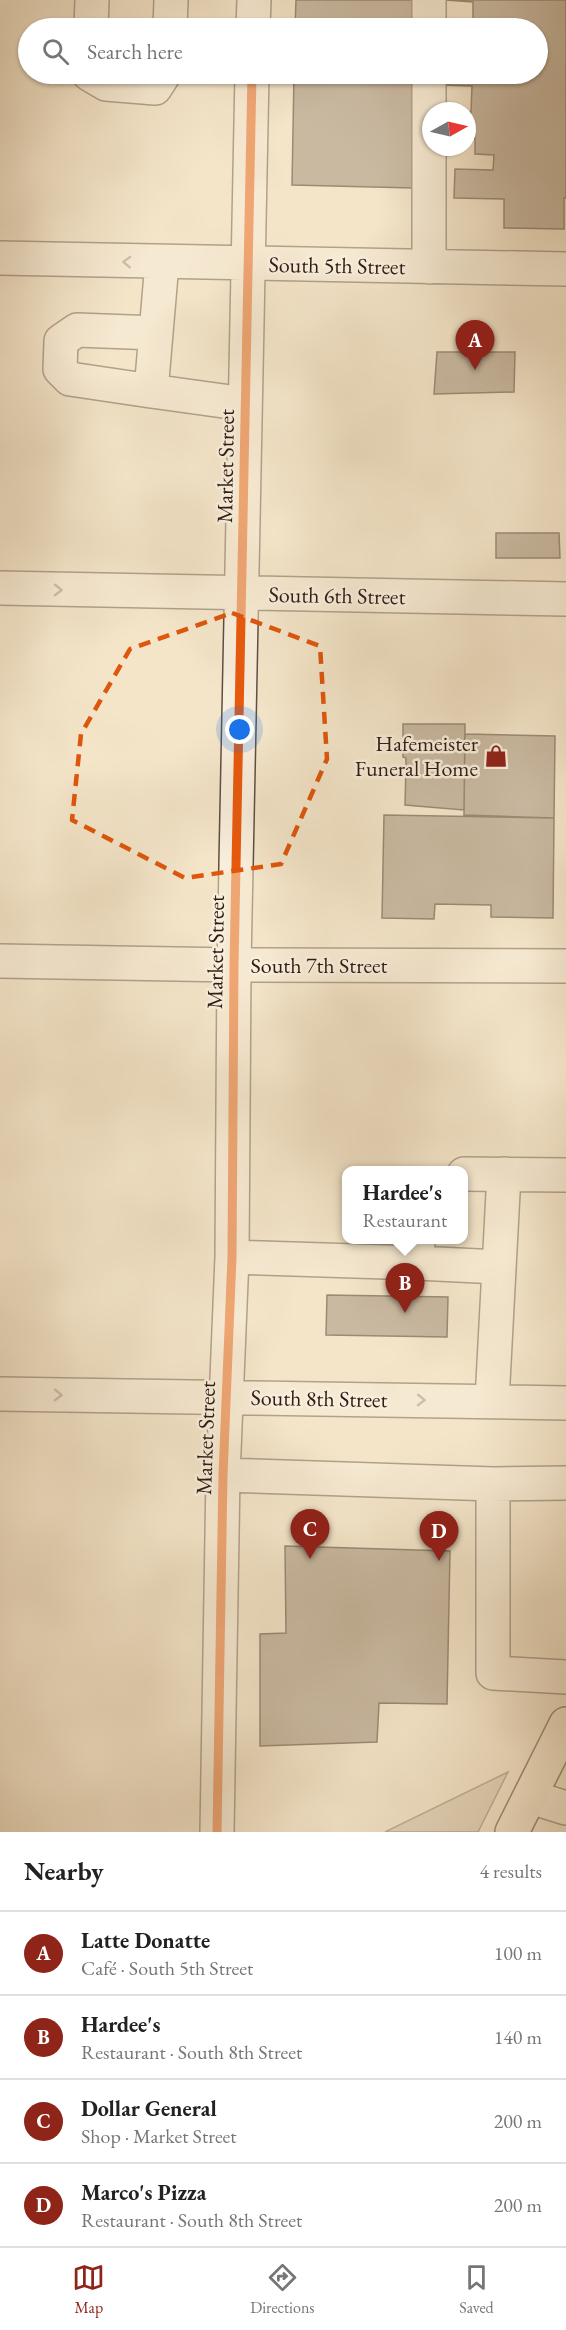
<!DOCTYPE html>
<html lang="en">
<head>
<meta charset="utf-8">
<style>
	body { margin:0; font-family:"EB Garamond",serif; background:#f6f6f6; color:#222 }
	.compass { position:absolute; left:422px; top:102px; width:54px; height:54px; border-radius:50%; background:#fff; box-shadow:0 2px 4px #0004; rotate:82deg }
	.you { position:absolute; left:240px; top:730px; width:21px; height:21px; margin:-15px; border:4px solid #fff; border-radius:50%; background:#1a73e8; box-shadow:0 0 0 9px #1a73e833 }
	.badge { display:grid; place-items:center; width:39px; height:39px; border-radius:50%; background:#8f2418; color:#fff; font-size:20px; font-weight:700 }
	.pin { position:absolute; translate:-50% -50px; filter:drop-shadow(0 2px 3px #0008) }
	.pin::after { content:''; position:absolute; top:32px; width:21px; height:18px; background:inherit; clip-path:polygon(0 0,100% 0,50% 100%) }
	.popup { position:absolute; left:342px; top:1166px; width:126px; height:78px; box-sizing:border-box; display:grid; place-content:center; border-radius:12px; background:#fff; filter:drop-shadow(0 2px 4px #0005); font-size:20px; white-space:nowrap; color:#767676 }
	.popup b { font-size:22px; color:#222 }
	.popup::after { content:''; position:absolute; left:50%; top:100%; margin-left:-12px; border:12px solid transparent; border-top-color:#fff }
	.list { margin:0; padding:0; list-style:none }
	h2 { display:flex; justify-content:space-between; align-items:center; height:78px; margin:0; padding:0 24px; font-size:26px }
	h2 small { font-size:20px; font-weight:400; color:#767676 }
	.list li { display:grid; grid-template-columns:39px 1fr auto; gap:18px; align-items:center; box-sizing:border-box; height:84px; padding:0 24px; border-top:2px solid #e0e0e0 }
	.list b { display:block; font-size:22px; white-space:nowrap }
	.list p { margin:0; font-size:20px; white-space:nowrap; color:#767676 }
	.list em { font-size:20px; font-style:normal; color:#767676 }
	.icon { flex:none; width:33px; height:33px; fill:none; stroke:currentColor; stroke-width:2; stroke-linecap:round; stroke-linejoin:round }
	.map { position:relative; flex:none; width:566px; height:1832px; overflow:hidden }
	.search { position:absolute; background:#fff; box-shadow:0 2px 4px #0004; left:18px; right:18px; top:18px; height:66px; display:flex; align-items:center; gap:15px; box-sizing:border-box; padding:0 21px; border-radius:33px; color:#767676; font-size:22px }
	.sheet { height:414px; background:#fff }
	nav { display:flex; justify-content:space-around; align-items:center; box-sizing:border-box; height:84px; border-top:2px solid #e0e0e0; background:#fff; font-size:16px; color:#767676 }
	nav a { display:grid; justify-items:center; gap:3px }
	nav .on { color:#8f2418 }
	.map>svg:first-child { display:block }
	.green { fill:#d3c3aa; stroke:#816f5e; stroke-width:1.5 }
	.building { fill:#958472; stroke:#2f1b13; stroke-width:1.5 }
	.lines { fill:none; stroke-linecap:round; stroke-linejoin:round }
	.minor-casing { stroke:#604e40; stroke-width:36 }
	.major-casing { stroke:#2f1b13; stroke-width:36 }
	.minor { stroke:#f8eedc; stroke-width:33 }
	.major { stroke:#f4e5c9; stroke-width:33 }
	.cycleway-casing { stroke:#f8eedc; stroke-width:13 }
	.cycleway { stroke:#e8590c; stroke-width:9 }
	.oneway { stroke:#9e8f82 }
	.marked { fill:none; stroke:#df560c; stroke-width:4.5; stroke-dasharray:12 8; stroke-linejoin:round }
	.labels { text-anchor:middle; stroke-width:5; stroke-linejoin:round; paint-order:stroke }
	.street-label { font-size:22px; fill:#2f1b13; stroke:#f8eedc }
	.poi-label { font-size:22px; fill:#2f1b13; stroke:#f8eedc; text-anchor:end }
</style>
</head>
<body>
<div class="map">
<svg width="566" height="1832" viewBox="0 0 566 1832">
	<rect width="100%" height="100%" fill="#f4e5c9"/>
	<filter id="stains"><feTurbulence type="fractalNoise" baseFrequency=".00333" numOctaves="4"/><feColorMatrix values="0 0 0 0 .2 0 0 0 0 .09 0 0 0 0 .02 0 0 0 .5 -.17"/></filter>
	<radialGradient id="worn" r=".72"><stop offset=".6" stop-color="#630" stop-opacity="0"/><stop offset="1" stop-color="#630" stop-opacity=".3"/></radialGradient>
	<!-- green -->
	<path class="green" d="M508,1772L478,1832H385Z"/>
	<!-- building -->
	<path class="building" d="M296,0H416V28H295Z
		M566,0V198H564V229L504,228V199L454,198L455,169L493,170L494,155L475,154V138H467V112H471L472,86L442,85V74H538V28H442V27H473V2L445,0Z
		M294,74H415L413,188L292,185Z
		M437,352H515L514,392L434,394Z
		M496,533H559L560,558H496Z
		M403,724H465L464,810L405,805L406,766V758L403,757Z
		M465,734L555,736L554,818L464,815Z
		M384,815L554,818L553,918L491,917V905L435,904L434,919L382,918Z
		M327,1295L448,1297L447,1337L326,1335Z
		M285,1546L450,1551L447,1704L379,1703L377,1742L260,1746V1634L286,1633Z"/>
	<g class="lines">
		<!-- minor casing -->
		<g class="minor-casing">
			<path id="minor" d="M91,28L92,0
				M170,28L171,0
				M253,28L254,0
				M429,28V0
				M89,74L106,84L155,88L164,74
				M0,258L566,269
				M162,263L151,391L245,404
				M429,267V74
				M151,391L70,379L60,369L61,341L77,330L156,333
				M0,588L566,599
				M0,961L234,965L566,966
				M464,1174L566,1175
				M232,1257L417,1263L418,1240
				M417,1263L499,1267
				M0,1394L566,1403
				M492,1401L504,1174
				M223,1475L493,1484L566,1483
				M493,1484V1673L566,1677
				M531,1797L566,1808
				M217,1832L223,1475L232,1257L234,965L252,74"/>
		</g>
		<!-- major casing -->
		<g class="major-casing">
			<path id="major" d="M512,1832L566,1724"/>
		</g>
		<!-- minor -->
		<use href="#minor" class="minor"/>
		<!-- major -->
		<use href="#major" class="major"/>
		<!-- cycleway casing -->
		<g class="cycleway-casing">
			<path id="cycleway" d="M217,1832L223,1475L232,1257L234,965L252,74"/>
		</g>
		<!-- cycleway -->
		<use href="#cycleway" class="cycleway"/>
	</g>
	<!-- one-way arrows -->
	<defs><path id="oneway-chevron" d="M-2-3.5L2.5 0L-2 3.5" fill="none" stroke-width="1.6" stroke-linecap="round" stroke-linejoin="round" transform="scale(1.5)"/></defs>
	<g class="oneway">
		<use href="#oneway-chevron" transform="translate(127 262) rotate(-178)"/>
		<use href="#oneway-chevron" transform="translate(58 590) rotate(1)"/>
		<use href="#oneway-chevron" transform="translate(58 1395) rotate(1)"/>
		<use href="#oneway-chevron" transform="translate(421 1400) rotate(1)"/>
	</g>
	<!-- marked area -->
	<path d="M0 0H566V1832H0ZM232,613L320,646L327,759L281,864L185,878L72,820L81,734L130,649Z" fill="#f4e5c9" fill-opacity=".55" fill-rule="evenodd"/>
	<path class="marked" d="M232,613L320,646L327,759L281,864L185,878L72,820L81,734L130,649Z"/>
	<!-- icons -->
	<defs>
		<g id="shop-bare" transform="scale(1.8)"><path d="M-5-2.5h2.3a2.7 3.5 0 0 1 5.4 0H5L5.5 6h-11ZM-1.5-2.5h3a1.5 2.3 0 0 0-3 0Z" fill="#8f2418" stroke="#f8eedc" stroke-width="2.5" paint-order="stroke"/></g>
	</defs>
	<g fill-rule="evenodd">
		<use href="#shop-bare" x="496" y="756"/>
	</g>
	<g class="labels">
		<!-- street labels -->
		<g class="street-label">
			<text transform="translate(337 265) rotate(1)" y="8">South 5th Street</text>
			<text transform="translate(225 466) rotate(-89)" y="8">Market Street</text>
			<text transform="translate(337 595) rotate(1)" y="8">South 6th Street</text>
			<text transform="translate(215 952) rotate(-89)" y="8">Market Street</text>
			<text x="319" y="973">South 7th Street</text>
			<text transform="translate(319 1398) rotate(1)" y="8">South 8th Street</text>
			<text transform="translate(205 1438) rotate(-88)" y="8">Market Street</text>
		</g>
		<!-- poi labels -->
		<g class="poi-label">
			<text x="478" y="751">Hafemeister<tspan x="478" dy="25">Funeral Home</tspan></text>
		</g>
	</g>
	<rect width="100%" height="100%" filter="url(#stains)"/>
	<rect width="100%" height="100%" fill="url(#worn)"/>
</svg>
<svg class="compass" viewBox="-18 -18 36 36"><path d="M0-13l5 13h-10z" fill="#e53935"/><path d="M0 13l5-13h-10z" fill="#767676"/></svg>
<div class="you"></div>
<div class="pin badge" style="left:475px;top:370px">A</div>
<div class="pin badge" style="left:405px;top:1313px">B</div>
<div class="popup"><b>Hardee's</b>Restaurant</div>
<div class="pin badge" style="left:310px;top:1559px">C</div>
<div class="pin badge" style="left:439px;top:1561px">D</div>
<div class="search"><svg class="icon" aria-label="search" viewBox="0 0 24 24"><circle cx="10" cy="10" r="6"/><path d="M15 15l6 6"/></svg>Search here</div>
</div>
<section class="sheet">
<h2>Nearby<small>4 results</small></h2>
<ul class="list">
<li><span class="badge">A</span><div><b>Latte Donatte</b><p>Café · South 5th Street</p></div><em>100 m</em></li>
<li><span class="badge">B</span><div><b>Hardee's</b><p>Restaurant · South 8th Street</p></div><em>140 m</em></li>
<li><span class="badge">C</span><div><b>Dollar General</b><p>Shop · Market Street</p></div><em>200 m</em></li>
<li><span class="badge">D</span><div><b>Marco's Pizza</b><p>Restaurant · South 8th Street</p></div><em>200 m</em></li>
</ul>
</section>
<nav>
<a class="on"><svg class="icon" aria-label="map" viewBox="0 0 24 24"><path d="M3 6l6-2 6 2 6-2v14l-6 2-6-2-6 2zM9 4v14M15 6v14"/></svg>Map</a>
<a><svg class="icon" aria-label="directions" viewBox="0 0 24 24"><path d="M12 3l9 9-9 9-9-9zM9 14v-3h6M13 9l2 2-2 2"/></svg>Directions</a>
<a><svg class="icon" aria-label="saved" viewBox="0 0 24 24"><path d="M7 4h10v16l-5-4-5 4z"/></svg>Saved</a>
</nav>
</body>
</html>
